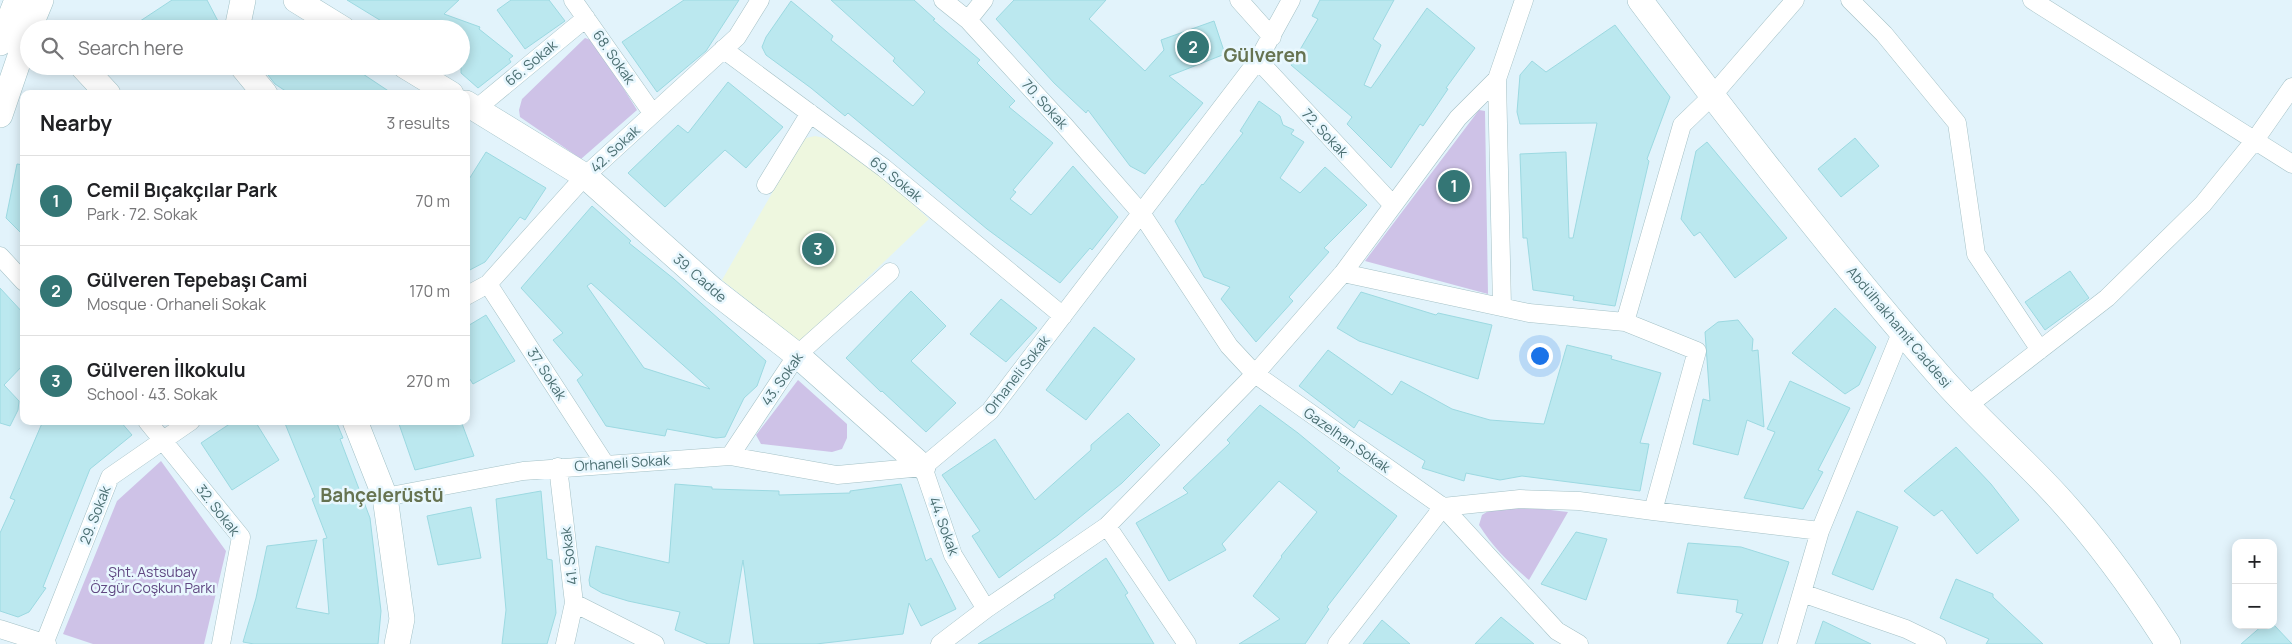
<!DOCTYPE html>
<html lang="en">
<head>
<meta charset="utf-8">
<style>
	body { margin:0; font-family:Manrope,sans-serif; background:#f6f6f6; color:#202124 }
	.controls { position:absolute; right:15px; bottom:15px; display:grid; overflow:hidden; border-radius:10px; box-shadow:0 2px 12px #0003 }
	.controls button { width:45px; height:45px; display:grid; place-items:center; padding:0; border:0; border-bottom:1px solid #e0e0e0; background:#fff; color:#202124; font:25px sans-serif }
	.you { position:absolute; left:1539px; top:355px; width:18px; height:18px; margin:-12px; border:4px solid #fff; border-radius:50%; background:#1a73e8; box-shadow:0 0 0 8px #1a73e833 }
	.badge { display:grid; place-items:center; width:32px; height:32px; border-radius:50%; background:#347675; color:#fff; font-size:16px; font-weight:700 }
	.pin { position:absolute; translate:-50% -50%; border:2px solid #fff; box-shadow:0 1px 5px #0006 }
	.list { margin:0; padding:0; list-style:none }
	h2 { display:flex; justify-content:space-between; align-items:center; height:65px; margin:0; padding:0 20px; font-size:21px }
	h2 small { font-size:16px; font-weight:400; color:#757577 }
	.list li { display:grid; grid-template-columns:32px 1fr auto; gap:15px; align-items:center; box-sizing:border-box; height:90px; padding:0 20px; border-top:1px solid #e0e0e0 }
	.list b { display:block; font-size:19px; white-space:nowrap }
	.list p { margin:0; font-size:16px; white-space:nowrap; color:#757577 }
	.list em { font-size:16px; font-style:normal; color:#757577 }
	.icon { flex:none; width:28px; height:28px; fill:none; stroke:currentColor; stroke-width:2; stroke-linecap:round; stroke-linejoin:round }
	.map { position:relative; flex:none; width:2292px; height:644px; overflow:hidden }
	.search { position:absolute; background:#fff; box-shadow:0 2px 12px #0003; left:20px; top:20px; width:450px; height:55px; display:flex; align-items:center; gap:12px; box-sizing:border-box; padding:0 18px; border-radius:28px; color:#757577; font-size:19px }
	.panel { position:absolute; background:#fff; box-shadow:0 2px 12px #0003; left:20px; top:90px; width:450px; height:335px; border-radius:10px }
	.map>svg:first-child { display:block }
	.education { fill:#eef7df }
	.green { fill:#cec2e7 }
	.building { fill:#bbe8ef; stroke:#9cd9e1; fill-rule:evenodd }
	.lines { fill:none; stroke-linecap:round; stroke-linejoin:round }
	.street-casing { stroke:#a4c1c6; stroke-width:19 }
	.secondary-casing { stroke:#a1c1c7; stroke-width:26 }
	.street { stroke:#fff; stroke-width:18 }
	.secondary { stroke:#fff; stroke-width:25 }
	.labels { text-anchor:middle; stroke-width:5; stroke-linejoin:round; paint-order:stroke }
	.street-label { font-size:14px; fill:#4a6e71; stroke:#e8f7fe }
	.park-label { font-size:14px; fill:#614882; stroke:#e8f7fe }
	.district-label { font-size:19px; font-weight:bold; fill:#667351; stroke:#e8f7fe }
</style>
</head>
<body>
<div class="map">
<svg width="2292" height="644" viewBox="0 0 2292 644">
	<rect width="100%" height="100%" fill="#e2f3fb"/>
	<!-- education -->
	<path class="education" d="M815,136L830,139L883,177L929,219L800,342L722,280L794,155L806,138Z"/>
	<!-- green -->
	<path class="green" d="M585,38L594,41L637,110L581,159L520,117L519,110L522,99Z
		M1479,110L1485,111L1488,294L1365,261Z
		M798,380L847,424V438L842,449L832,452L761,444L756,435Z
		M161,461L226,551L204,644H93L63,634L117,501Z
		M1516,506L1568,512L1529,580C1510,564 1492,546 1479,525L1482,515L1490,510Z"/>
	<!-- building -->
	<path class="building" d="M172,0H207L219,23L210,29H128Z
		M347,0H459L444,14L480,27L479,29L513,56L509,59L511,62L478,88L461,73V29H390L382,24L383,22Z
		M511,0H549L565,21L525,49L497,10Z
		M684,0H739L706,51L657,92L622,42Z
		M831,0H914L935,19L933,20L980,60L977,63L1015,101L1009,107L1053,143L1013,190L1016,192L1010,199L1031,215L1073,166L1118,217L1092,250L1090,248L1060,283L987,229L848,113L845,116L811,88L766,55L762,47L766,37L791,1L833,36L831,40L913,106L925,92L893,61L895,58Z
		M1014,0H1106L1089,19L1145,71L1164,50L1161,40L1214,21L1225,54L1169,76L1203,103L1145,174L1130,166L1088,110L1086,113L1054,83L996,19Z
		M1320,0H1394L1373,39L1381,45L1364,85L1371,88L1427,8L1475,48L1446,88L1448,89L1423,126L1420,124L1391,168L1347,124L1352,117L1291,65L1318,19L1312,16Z
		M1615,25L1670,97L1647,159L1649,161L1615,306L1573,300L1574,296L1533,290L1527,238H1523L1520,154L1566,152L1569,238H1573L1597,123L1520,124L1517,112L1520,75L1532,61L1546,72Z
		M261,66H351L393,94H290L275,84Z
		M728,82L783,127L746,168L725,150L665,207L628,173L678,125L688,133Z
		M1259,101L1280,116L1283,125L1294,130L1291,134L1304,142L1280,178L1300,193L1325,167L1367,205L1324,248L1329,252L1289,297L1293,301L1256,342L1221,299L1230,287L1204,277L1175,221L1202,184L1203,185L1243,133L1240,131Z
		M1855,138L1879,166L1841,197L1818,169Z
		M1707,142L1787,238L1735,278L1700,232L1694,236L1681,219L1696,151Z
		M486,152L546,188L525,220L520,217L485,262L466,272V184Z
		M17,164L24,165V236L6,218Z
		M592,206L631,241L629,243L674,279L766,361L757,386L744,398L725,437L716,438L667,429L665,436L606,426L577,380L583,375L553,340L563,333L521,288ZM591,283L710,389L644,368L587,286Z
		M2070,271L2089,298L2045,330L2025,302Z
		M0,288L24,314V364L4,385L19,401L18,410L10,426L0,423Z
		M911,291L946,326L911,361L956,403L926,432L882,391L881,392L846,358Z
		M1361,292L1436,315L1438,313L1492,325L1478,379L1359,341L1337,328Z
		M1001,299L1037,328L1006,362L970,334Z
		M1835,308L1876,347L1859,385L1845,394L1792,353Z
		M486,315L515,361L473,384L466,373V327Z
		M1738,320L1753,339L1752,351L1758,350L1764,427L1747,420L1738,455L1693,444L1703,399L1710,401L1705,332L1718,322Z
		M1094,327L1135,359L1086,420L1046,390Z
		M1567,345L1612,356L1611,359L1661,373L1640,443L1649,444L1640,491L1522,476L1500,480L1466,473L1464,481L1422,468L1425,461L1359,420L1354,428L1299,386L1328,350L1392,395L1401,381L1452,409L1490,420L1544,424Z
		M1790,381L1850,408L1818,470L1823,472L1803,509L1744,498L1775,432L1767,429Z
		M1260,405L1298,433L1340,468L1337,471L1397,516L1327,607L1329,609L1305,644H1239L1280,619L1253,596L1282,557L1281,556L1317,512L1279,481L1222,544L1226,550L1169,581L1136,523L1188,493L1183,488L1230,443L1227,440Z
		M1128,413L1160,445L1122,483L1058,535L999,578L972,536L980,531L942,475L995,439L1035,500L1091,450V445Z
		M43,421H120L132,435L90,469L43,587L46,588L29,612L18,617L0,611V533L15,500L10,498Z
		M234,421H255L279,460L232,490L201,443Z
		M284,421H336L343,438L340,439L370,518L381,611L378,644H254L243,642L256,598L267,546L317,540L296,608L329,614L323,539L327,538L312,499L315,497Z
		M407,421H461L474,456L415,470L399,424Z
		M1956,447L1991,484L2019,520L1977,554L1942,510L1934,516L1904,491Z
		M675,484L712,487V489L779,491V495L850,493V491L901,484L926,561L931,558L956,609L921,626L909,603L903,634L816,644H754L743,560L729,644H708L675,630L680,612L628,601L602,593L590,586L589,580L596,546L669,563Z
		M541,491L547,559L552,560L556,613L547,644H502L506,610L496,499Z
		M471,507L481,558L438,565L427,516Z
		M1857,511L1898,527L1873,590L1832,574Z
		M1576,532L1607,539L1586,600L1541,584Z
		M1688,543L1741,547L1789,562L1762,644H1727L1743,614L1736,612L1738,600L1677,593Z
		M1106,558L1128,593L1125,595L1154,644H978L1055,598L1054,595Z
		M1956,579L1993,594V597L2043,644H1986L1989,639L1940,618Z
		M1501,617L1534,644H1475Z
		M1382,620L1410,644H1363Z
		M1823,621L1871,644H1815Z
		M2263,625H2274L2292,644H2241Z"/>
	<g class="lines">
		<!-- street casing -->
		<g class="street-casing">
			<path id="street" d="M573,0L653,114
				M943,0L968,20L1064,125L1141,213L1229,346L1255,374L1443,507L1557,631L1579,644
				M1239,0L1272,37
				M1850,0L1884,34L1957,123L1976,254L2040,350
				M2032,0L2292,164
				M968,20L984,0
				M723,49L884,168L1063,316
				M1258,60L1393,205
				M1497,79L1502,307
				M476,109L586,18
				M766,185L810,113
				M0,256L24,282
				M1343,273L1529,313L1625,322L1682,125L1712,96L1795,0
				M488,284L605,464
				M466,296L488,284L585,176L737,37L760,0
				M1966,407L2107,298L2203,204L2255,140L2292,87
				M147,421L241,537L221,644
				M730,456L797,355L890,272
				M558,467L574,603L565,644
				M923,467L953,555L986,609
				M385,497L523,471L730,456L837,475L923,467L990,411L1258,60L1291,0
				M1653,511L1820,531
				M1107,526L1187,644
				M1802,593L1906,629L1937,644
				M574,603L655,644
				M0,629L47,644
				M44,644L110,477L191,421
				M940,644L986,609L1107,526L1255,374L1343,273L1458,118L1497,79L1524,0
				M1337,644L1443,507L1520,499L1579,501L1653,511L1697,351L1625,322
				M1787,644L1820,531L1901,333"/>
		</g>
		<!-- secondary casing -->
		<g class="secondary-casing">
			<path id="secondary" d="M296,0L343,29
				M1640,0C1735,127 1833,254 1938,374C1975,417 2019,454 2058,497C2099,542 2135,592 2168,644
				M29,29L41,0
				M237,29L243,0
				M0,43L17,0
				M82,66L108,94
				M242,66L265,94
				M405,66L451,94
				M466,103L585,176L713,290L797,355L923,467
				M0,115L29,30
				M355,421L385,497L402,619L397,644"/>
		</g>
		<!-- street -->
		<use href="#street" class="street"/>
		<!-- secondary -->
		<use href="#secondary" class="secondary"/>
	</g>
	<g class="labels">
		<!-- street labels -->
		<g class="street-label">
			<text transform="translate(614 57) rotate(55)" y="5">68. Sokak</text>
			<text transform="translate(531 63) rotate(-40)" y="5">66. Sokak</text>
			<text transform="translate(1045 104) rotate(48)" y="5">70. Sokak</text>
			<text transform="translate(1325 133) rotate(47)" y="5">72. Sokak</text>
			<text transform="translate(615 149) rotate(-43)" y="5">42. Sokak</text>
			<text transform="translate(896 179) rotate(39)" y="5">69. Sokak</text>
			<text transform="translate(700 278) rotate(41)" y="5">39. Cadde</text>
			<text transform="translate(1899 327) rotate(50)" y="5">Abdülhakhamit Caddesi</text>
			<text transform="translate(547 374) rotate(57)" y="5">37. Sokak</text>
			<text transform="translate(1017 375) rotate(-52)" y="5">Orhaneli Sokak</text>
			<text transform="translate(782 379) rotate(-55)" y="5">43. Sokak</text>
			<text transform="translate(1347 440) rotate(35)" y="5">Gazelhan Sokak</text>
			<text transform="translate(622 463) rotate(-4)" y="5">Orhaneli Sokak</text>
			<text transform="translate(218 510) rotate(52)" y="5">32. Sokak</text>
			<text transform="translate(95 515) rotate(-69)" y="5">29. Sokak</text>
			<text transform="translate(944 526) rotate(70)" y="5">44. Sokak</text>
			<text transform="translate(569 556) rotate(-97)" y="5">41. Sokak</text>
		</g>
		<!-- park labels -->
		<g class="park-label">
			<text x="153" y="577">Şht. Astsubay<tspan x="153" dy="16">Özgür Coşkun Parkı</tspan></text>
		</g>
		<!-- district labels -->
		<g class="district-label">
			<text x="1265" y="62">Gülveren</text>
			<text x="382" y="502">Bahçelerüstü</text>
		</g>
	</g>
</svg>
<div class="controls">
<button>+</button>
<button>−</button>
</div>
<div class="you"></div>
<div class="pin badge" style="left:1454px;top:186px">1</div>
<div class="pin badge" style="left:1193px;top:47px">2</div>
<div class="pin badge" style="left:818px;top:249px">3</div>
<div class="search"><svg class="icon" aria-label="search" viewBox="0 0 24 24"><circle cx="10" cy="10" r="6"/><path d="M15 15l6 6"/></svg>Search here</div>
<section class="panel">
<h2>Nearby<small>3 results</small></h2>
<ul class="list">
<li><span class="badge">1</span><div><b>Cemil Bıçakçılar Park</b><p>Park · 72. Sokak</p></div><em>70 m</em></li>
<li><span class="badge">2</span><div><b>Gülveren Tepebaşı Cami</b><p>Mosque · Orhaneli Sokak</p></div><em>170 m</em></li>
<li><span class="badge">3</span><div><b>Gülveren İlkokulu</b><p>School · 43. Sokak</p></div><em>270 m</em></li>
</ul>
</section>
</div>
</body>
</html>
